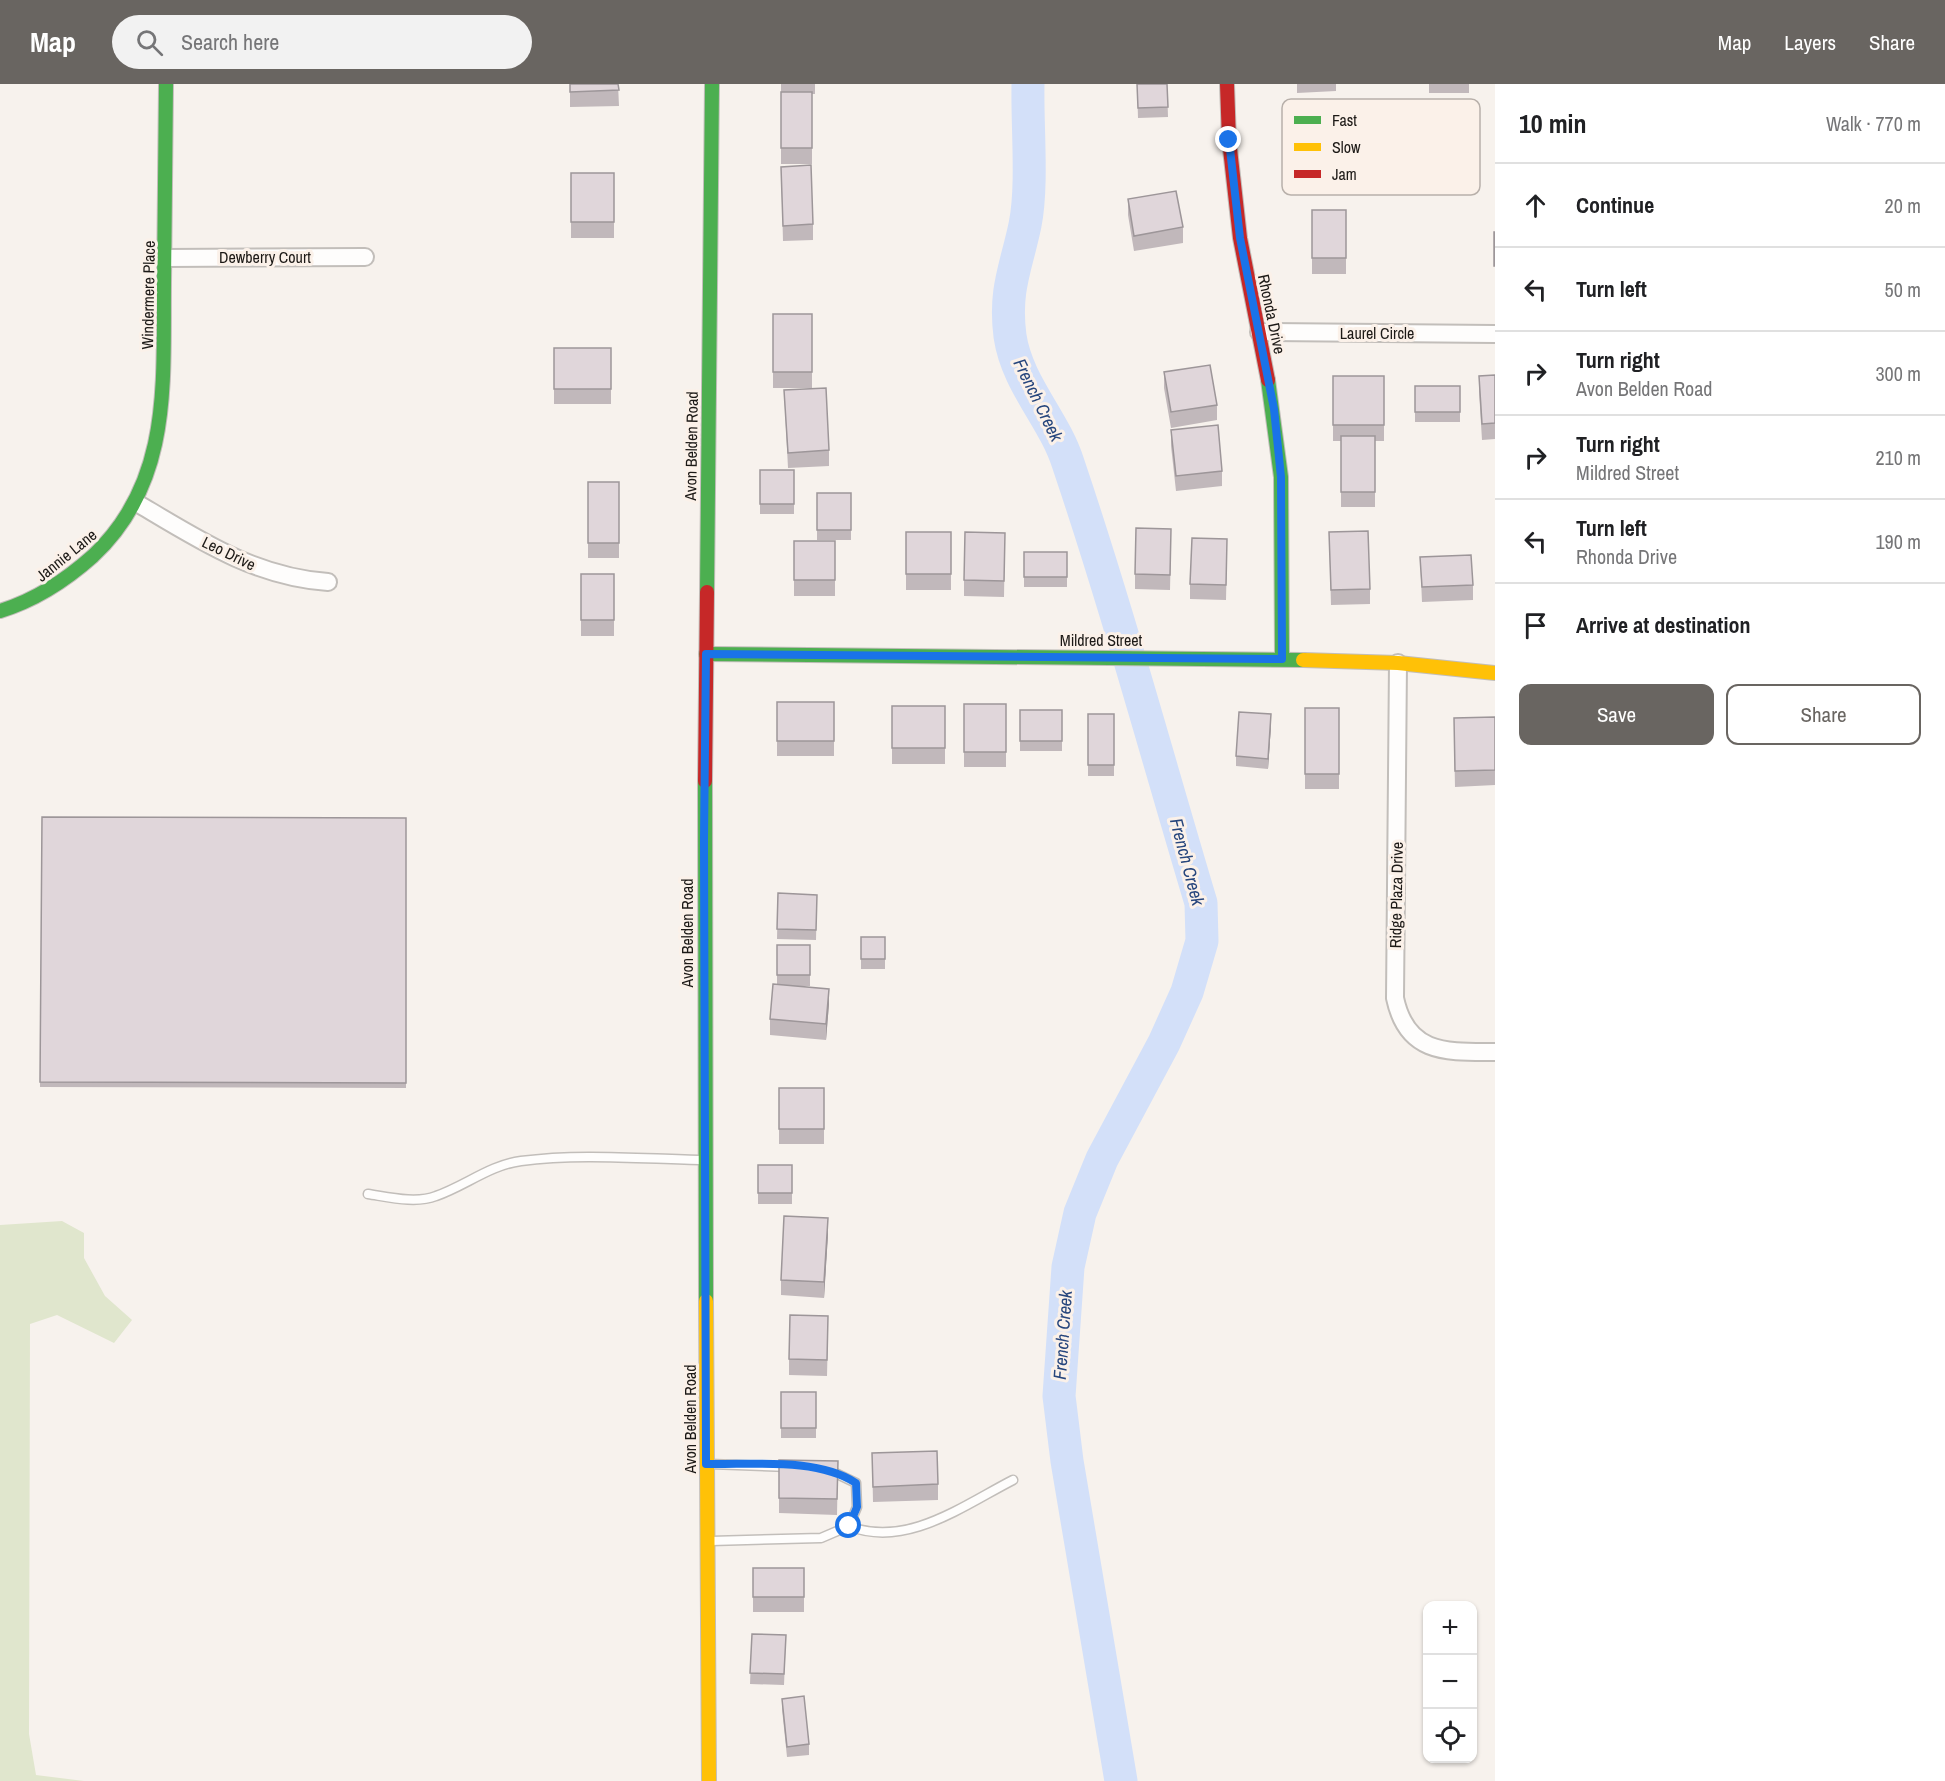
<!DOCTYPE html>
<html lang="en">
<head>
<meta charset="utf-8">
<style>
	body { margin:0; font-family:"Archivo Narrow",sans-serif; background:#f2f2f2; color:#202124 }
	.controls { position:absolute; right:18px; bottom:18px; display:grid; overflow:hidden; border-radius:12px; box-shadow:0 2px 4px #0004 }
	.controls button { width:54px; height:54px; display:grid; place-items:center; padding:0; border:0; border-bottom:2px solid #e0e0e0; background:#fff; color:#202124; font:30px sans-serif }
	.stop { position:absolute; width:18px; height:18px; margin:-14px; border:4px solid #1a73e8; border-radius:50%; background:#fff }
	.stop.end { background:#1a73e8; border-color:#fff; box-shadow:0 2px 6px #0008 }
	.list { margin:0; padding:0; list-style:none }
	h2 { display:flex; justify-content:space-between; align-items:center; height:78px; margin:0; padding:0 24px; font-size:26px }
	h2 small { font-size:20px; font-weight:400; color:#757577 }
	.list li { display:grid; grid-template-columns:39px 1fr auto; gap:18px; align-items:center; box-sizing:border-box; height:84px; padding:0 24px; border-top:2px solid #e0e0e0 }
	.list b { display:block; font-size:22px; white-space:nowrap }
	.list p { margin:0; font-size:20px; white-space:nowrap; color:#757577 }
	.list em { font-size:20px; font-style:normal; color:#757577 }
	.actions { display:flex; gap:12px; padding:18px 24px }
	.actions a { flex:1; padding:14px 0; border:2px solid #696561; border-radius:12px; text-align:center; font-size:21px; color:#696561 }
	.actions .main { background:#696561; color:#fff }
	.icon { flex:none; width:33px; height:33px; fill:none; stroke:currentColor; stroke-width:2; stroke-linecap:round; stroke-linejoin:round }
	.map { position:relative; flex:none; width:1495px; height:1697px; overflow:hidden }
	header { display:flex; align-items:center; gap:36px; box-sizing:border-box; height:84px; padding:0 30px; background:#696561; color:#fff }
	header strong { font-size:28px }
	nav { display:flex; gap:33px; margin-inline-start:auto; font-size:21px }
	.search { width:420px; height:54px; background:#f2f2f2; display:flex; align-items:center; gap:15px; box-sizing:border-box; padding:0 21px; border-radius:33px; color:#757577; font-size:22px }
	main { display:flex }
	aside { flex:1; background:#fff }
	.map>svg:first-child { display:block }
	.green { fill:#e0e6cd }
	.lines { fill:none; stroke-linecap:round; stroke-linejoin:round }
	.river { stroke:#d3e0f9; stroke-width:33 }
	.lane-casing { stroke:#c2beba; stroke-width:11 }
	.street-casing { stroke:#c2beba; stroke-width:20 }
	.fast-casing { stroke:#c2beba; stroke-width:16 }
	.slow-casing { stroke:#c2beba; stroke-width:16 }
	.jam-casing { stroke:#c2beba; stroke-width:16 }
	.lane { stroke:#fefdfc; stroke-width:8 }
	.street { stroke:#fefdfc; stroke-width:16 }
	.fast { stroke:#4caf50; stroke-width:14 }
	.slow { stroke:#ffc107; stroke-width:14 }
	.jam { stroke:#c62828; stroke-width:14 }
	.wall { fill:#c1b8bb }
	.shaded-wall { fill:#9d9699 }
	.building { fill:#e0d6da; stroke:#9d9699; stroke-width:1.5 }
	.route { stroke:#1a73e8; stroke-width:8 }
	.labels { text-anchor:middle; stroke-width:6; stroke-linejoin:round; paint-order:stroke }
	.street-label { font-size:16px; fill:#1c1916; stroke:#fbf1e9 }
	.water-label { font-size:18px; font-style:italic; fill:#27467d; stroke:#fbf1e9 }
	.key { fill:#fbf1e9; stroke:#b8b0aa; stroke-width:1.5 }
	.key-label { font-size:16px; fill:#1c1916 }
</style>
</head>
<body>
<header>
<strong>Map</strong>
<div class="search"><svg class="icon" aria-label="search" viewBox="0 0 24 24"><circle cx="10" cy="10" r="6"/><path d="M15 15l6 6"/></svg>Search here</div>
<nav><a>Map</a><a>Layers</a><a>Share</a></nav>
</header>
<main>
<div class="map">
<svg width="1495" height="1697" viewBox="0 0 1495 1697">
	<rect width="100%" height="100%" fill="#f7f2ed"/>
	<!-- green -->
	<path class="green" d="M62,1137L84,1149V1174L105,1212L132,1236L114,1259L57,1231L30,1240L29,1650L36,1691L84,1697H0V1141Z"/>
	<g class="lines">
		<!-- river -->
		<path class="river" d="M1028,0C1027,42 1033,102 1025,141C1016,184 1004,206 1010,252C1017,300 1054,335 1068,379C1117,524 1157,672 1201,819L1202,857L1187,908L1164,959L1102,1075L1080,1129L1068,1183L1059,1312L1067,1377L1121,1697"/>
		<!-- lane casing -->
		<g class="lane-casing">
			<path id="lane" d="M368,1110C388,1113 416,1120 436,1112C465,1102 490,1081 521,1077C581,1069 644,1075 704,1076
				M710,1380L790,1383
				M849,1442C906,1465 964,1421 1013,1396
				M711,1457L821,1454L849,1442L857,1423L856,1399L829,1386"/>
		</g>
		<!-- street casing -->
		<g class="street-casing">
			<path id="street" d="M165,174L365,173
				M1259,248L1495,250
				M137,419C199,456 255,493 328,498
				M1398,579L1395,914C1407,971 1447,968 1495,968"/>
		</g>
		<!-- fast casing -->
		<g class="fast-casing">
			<path id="fast" d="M1268,296L1281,393L1282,575
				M707,508L712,0
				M0,527C36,516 65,497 93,472C172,398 163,300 164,200C165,133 165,67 166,0
				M706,570L1303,576
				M705,697L706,1217"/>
		</g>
		<!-- slow casing -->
		<g class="slow-casing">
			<path id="slow" d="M1303,576L1398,579L1495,589
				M706,1217L709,1697"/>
		</g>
		<!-- jam casing -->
		<g class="jam-casing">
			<path id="jam" d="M1227,0L1229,56L1240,154L1268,296
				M705,697L707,508"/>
		</g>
		<!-- lane -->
		<use href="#lane" class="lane"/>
		<!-- street -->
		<use href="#street" class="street"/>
		<!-- fast -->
		<use href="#fast" class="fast"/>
		<!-- slow -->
		<use href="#slow" class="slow"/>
		<!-- jam -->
		<use href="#jam" class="jam"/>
	</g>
	<!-- wall -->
	<path class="wall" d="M570,0H618L619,22L570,23Z
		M781,0H815V10H812V80H781Z
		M1137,0H1167L1168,33L1138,34Z
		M1297,0H1336V7L1297,9Z
		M1429,0H1469V9H1429Z
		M1324,33L1319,92L1290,90V74Z
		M781,83L813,140V156L783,157Z
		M571,89H614V154H571Z
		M1128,115L1183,143V159L1134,167L1128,131Z
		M1312,126H1346V190H1312Z
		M773,230H812V304H773Z
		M554,264H611V320H554Z
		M1164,288L1217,321V336L1171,344L1164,304Z
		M1495,291V355L1482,356L1479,307V292Z
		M1333,292H1384V357H1375V423H1341V357H1333Z
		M1415,302H1460V338H1415Z
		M784,306L829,366V382L788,384Z
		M1171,346L1222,387V402L1176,407L1171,362Z
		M760,386H794V430H760Z
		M588,398H619V474H588Z
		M817,409H851V456H817Z
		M906,448H951V506H906Z
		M1329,448L1370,505V520L1331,521Z
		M1005,449L1004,513L964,512V496Z
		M794,457H835V512H794Z
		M1171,461L1170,506L1135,505V490Z
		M1024,468H1067V503H1024Z
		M1227,470L1226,516L1190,515V500Z
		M1420,473L1473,501V516L1422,518Z
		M581,490H614V552H581Z
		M777,618H834V672H777Z
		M964,620H1006V683H964Z
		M892,622H945V680H892Z
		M1305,624H1339V705H1305Z
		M1020,626H1062V667H1020Z
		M1088,630H1114V692H1088Z
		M1495,633V701L1455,703L1454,649Z
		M1271,641L1268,685L1236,682V672Z
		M42,733L406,734V1004L40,1003Z
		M778,809L817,811L816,856L777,855Z
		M861,853H885V885H861Z
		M777,861H810V902H796L829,920L826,956L770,951V935L777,900Z
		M779,1004H824V1060H779Z
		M758,1081H792V1120H758Z
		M828,1150L824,1214L781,1211V1196Z
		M828,1248L827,1292L789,1291V1275Z
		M781,1308H816V1354H781Z
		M872,1369L938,1400V1416L873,1418Z
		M838,1377L837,1431L779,1429V1414Z
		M753,1484H804V1528H753Z
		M752,1550L786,1551L784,1601L750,1600Z
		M782,1615L809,1660V1671L787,1673L782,1625Z"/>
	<!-- shaded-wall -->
	<path class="shaded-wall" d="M1324,17V33L1319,92V77Z
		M1271,630V641L1268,685V675Z
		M829,905V920L826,956V940Z
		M828,1134V1150L824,1214V1198Z"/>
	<!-- building -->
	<path class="building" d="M570,0H618L619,6L570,8Z
		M1137,0H1167L1168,23L1138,24Z
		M781,8H812V64H781Z
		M811,81L813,140L783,142L781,83Z
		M571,89H614V138H571Z
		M1176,107L1183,143L1134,152L1128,115Z
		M1312,126H1346V174H1312Z
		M1494,148H1495V182H1494Z
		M773,230H812V288H773Z
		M554,264H611V305H554Z
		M1210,281L1217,321L1171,328L1164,288Z
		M1495,291V339L1482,340L1479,292Z
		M1333,292H1384V341H1333Z
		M1415,302H1460V328H1415Z
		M826,304L829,366L788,369L784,306Z
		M1218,341L1222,387L1176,392L1171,346Z
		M1341,352H1375V408H1341Z
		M760,386H794V420H760Z
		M588,398H619V459H588Z
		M817,409H851V446H817Z
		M1136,444L1171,445L1170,491L1135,490Z
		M1368,447L1370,505L1331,506L1329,448Z
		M906,448H951V490H906Z
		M965,448L1005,449L1004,497L964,496Z
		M1192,454L1227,455L1226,501L1190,500Z
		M794,457H835V496H794Z
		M1024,468H1067V493H1024Z
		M1471,471L1473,501L1422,503L1420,473Z
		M581,490H614V536H581Z
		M777,618H834V657H777Z
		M964,620H1006V668H964Z
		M892,622H945V664H892Z
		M1305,624H1339V690H1305Z
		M1020,626H1062V657H1020Z
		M1239,628L1271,630L1268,675L1236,672Z
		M1088,630H1114V681H1088Z
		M1495,633V686L1455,687L1454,634Z
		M42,733L406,734V999L40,998Z
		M778,809L817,811L816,846L777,845Z
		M861,853H885V875H861Z
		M777,861H810V891H777Z
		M773,900L829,905L826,940L770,935Z
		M779,1004H824V1045H779Z
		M758,1081H792V1109H758Z
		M784,1132L828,1134L824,1198L781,1196Z
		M790,1231L828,1232L827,1276L789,1275Z
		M781,1308H816V1344H781Z
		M937,1367L938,1400L873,1403L872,1369Z
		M779,1376L838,1377L837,1415L779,1414Z
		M753,1484H804V1513H753Z
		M752,1550L786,1551L784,1590L750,1589Z
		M804,1612L809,1660L787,1663L782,1615Z"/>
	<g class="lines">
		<!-- route -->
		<path class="route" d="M849,1442L857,1423L856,1399C817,1373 752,1381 706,1380L704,756L706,570L1282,575L1281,393L1274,325L1240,154L1229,56"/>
	</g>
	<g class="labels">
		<!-- street labels -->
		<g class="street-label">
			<text x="265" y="179">Dewberry Court</text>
			<text transform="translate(148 211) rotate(-89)" y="6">Windermere Place</text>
			<text transform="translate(1272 230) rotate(78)" y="6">Rhonda Drive</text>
			<text x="1377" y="255">Laurel Circle</text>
			<text transform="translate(691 362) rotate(-89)" y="6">Avon Belden Road</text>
			<text transform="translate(229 469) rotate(26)" y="6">Leo Drive</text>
			<text transform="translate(66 471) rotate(-39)" y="6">Jannie Lane</text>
			<text x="1101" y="562">Mildred Street</text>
			<text transform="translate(1396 811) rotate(-89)" y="6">Ridge Plaza Drive</text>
			<text transform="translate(687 849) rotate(-90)" y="6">Avon Belden Road</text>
			<text transform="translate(690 1335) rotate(-90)" y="6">Avon Belden Road</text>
		</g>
		<!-- water labels -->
		<g class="water-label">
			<text transform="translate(1038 316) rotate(64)" y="6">French Creek</text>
			<text transform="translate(1187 778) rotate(75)" y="6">French Creek</text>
			<text transform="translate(1063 1251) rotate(-86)" y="6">French Creek</text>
		</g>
	</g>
	<!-- legend -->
	<rect x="1282" y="15" width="198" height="96" rx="9" class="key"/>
	<rect x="1294" y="32" width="27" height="8" fill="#4caf50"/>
	<rect x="1294" y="59" width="27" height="8" fill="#ffc107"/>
	<rect x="1294" y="86" width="27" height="8" fill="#c62828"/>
	<g class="key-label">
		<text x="1332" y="42">Fast</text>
		<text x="1332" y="69">Slow</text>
		<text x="1332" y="96">Jam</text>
	</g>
</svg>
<div class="controls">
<button>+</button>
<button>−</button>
<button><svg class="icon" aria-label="locate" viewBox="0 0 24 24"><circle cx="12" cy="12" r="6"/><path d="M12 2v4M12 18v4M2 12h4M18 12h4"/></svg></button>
</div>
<div class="stop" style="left:849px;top:1442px"></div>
<div class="stop end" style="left:1229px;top:56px"></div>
</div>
<aside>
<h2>10 min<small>Walk · 770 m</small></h2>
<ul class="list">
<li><svg class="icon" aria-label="ahead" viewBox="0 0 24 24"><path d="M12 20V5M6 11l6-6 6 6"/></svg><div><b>Continue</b></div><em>20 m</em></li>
<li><svg class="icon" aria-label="left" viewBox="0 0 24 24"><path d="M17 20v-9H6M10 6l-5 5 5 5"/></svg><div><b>Turn left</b></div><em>50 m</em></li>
<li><svg class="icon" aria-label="right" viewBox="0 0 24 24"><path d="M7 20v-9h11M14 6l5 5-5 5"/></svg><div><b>Turn right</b><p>Avon Belden Road</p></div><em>300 m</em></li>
<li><svg class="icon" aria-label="right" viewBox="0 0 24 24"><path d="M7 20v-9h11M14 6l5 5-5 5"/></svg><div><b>Turn right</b><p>Mildred Street</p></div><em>210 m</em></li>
<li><svg class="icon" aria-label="left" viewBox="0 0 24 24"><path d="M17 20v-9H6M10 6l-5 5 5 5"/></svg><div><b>Turn left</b><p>Rhonda Drive</p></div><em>190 m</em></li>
<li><svg class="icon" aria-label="arrive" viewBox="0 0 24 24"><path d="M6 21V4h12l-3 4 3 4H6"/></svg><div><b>Arrive at destination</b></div></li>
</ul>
<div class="actions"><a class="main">Save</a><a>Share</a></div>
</aside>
</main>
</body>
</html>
